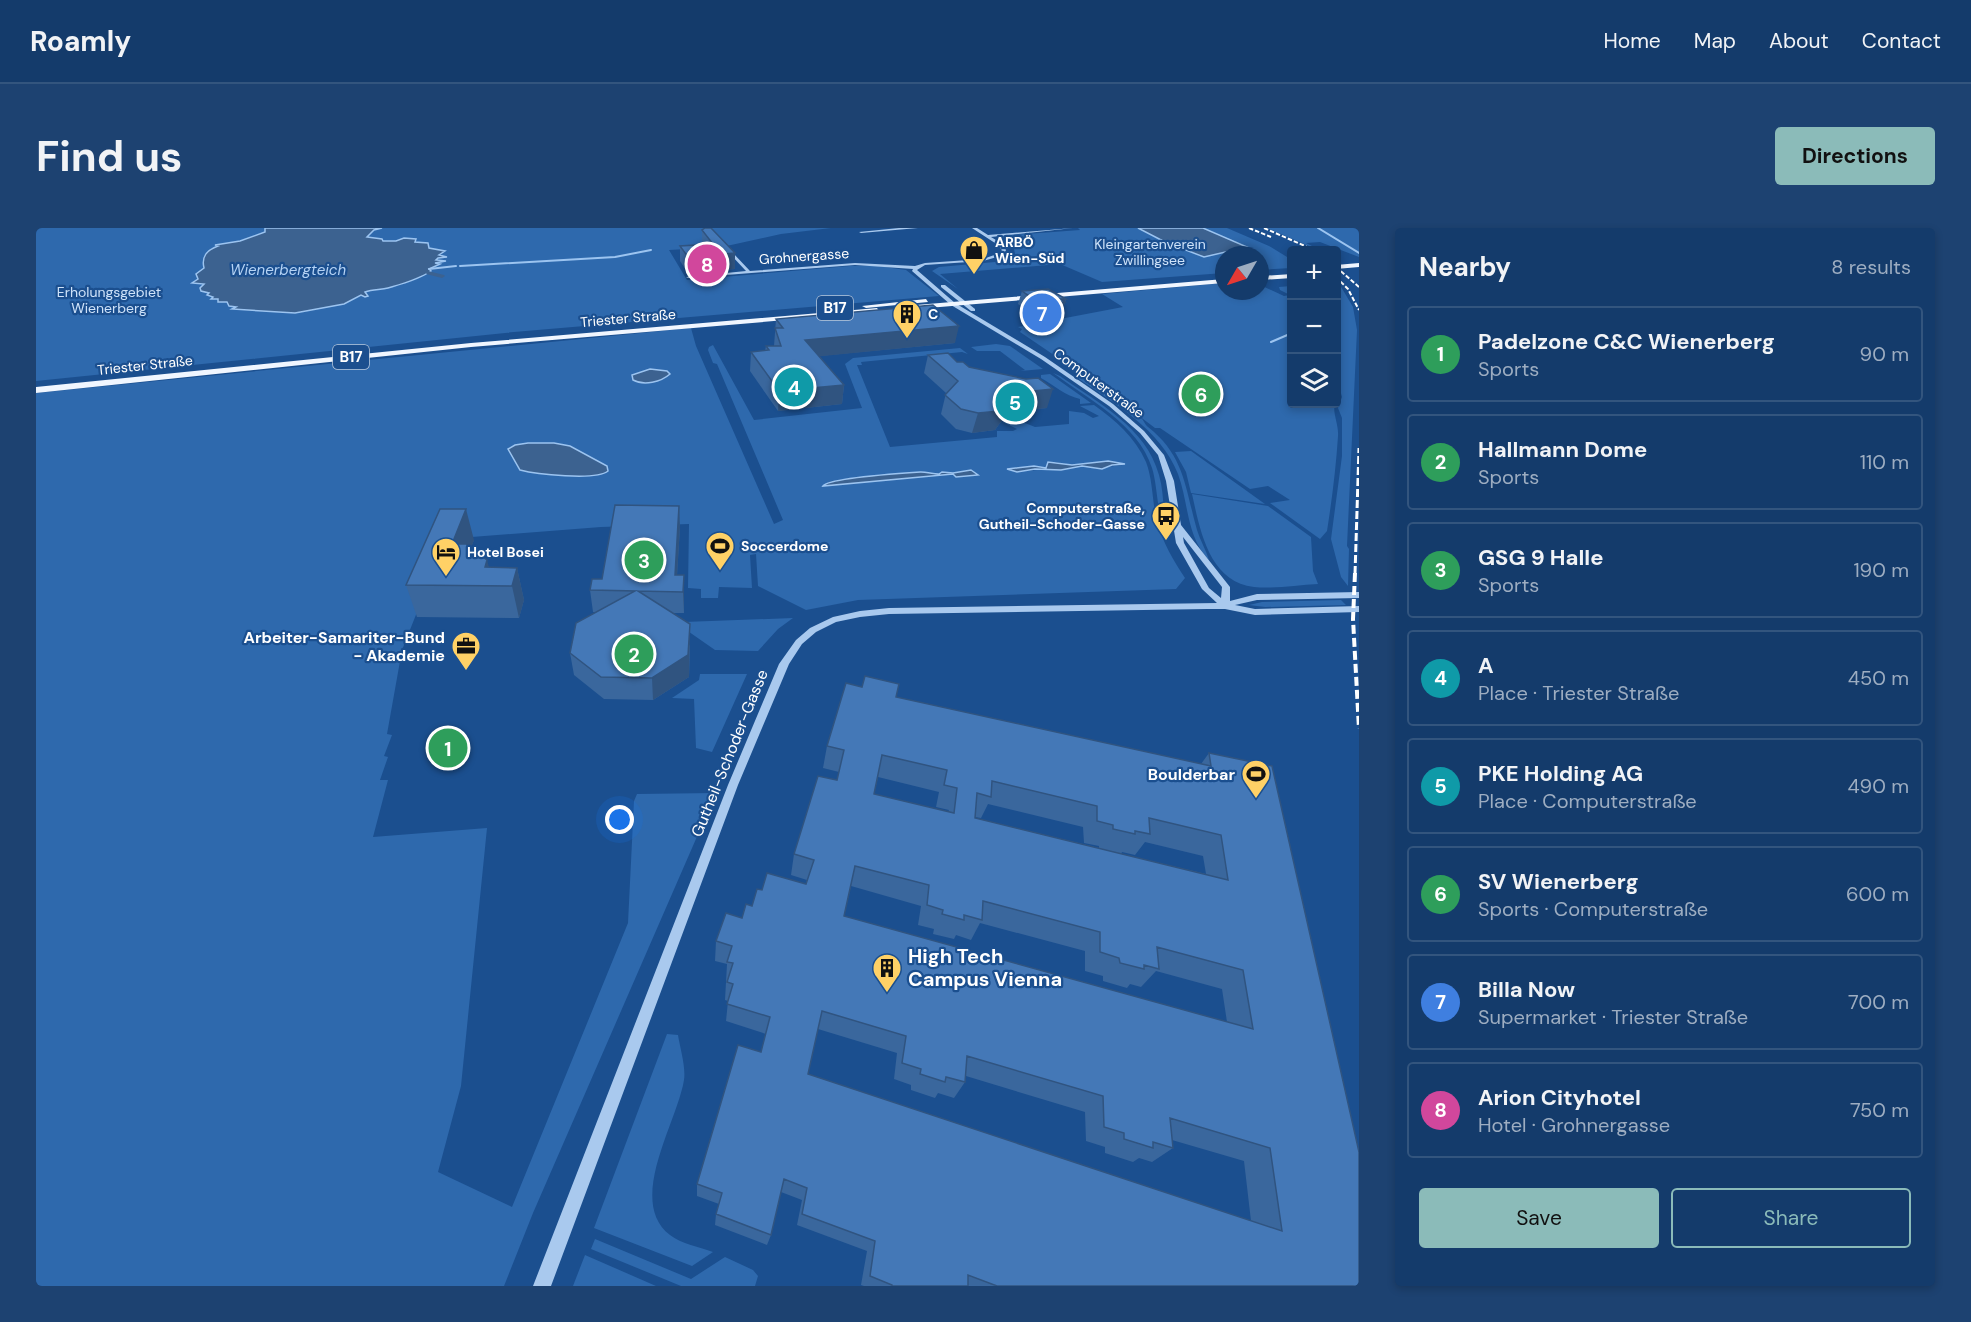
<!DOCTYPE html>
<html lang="en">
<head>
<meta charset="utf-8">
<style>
	body { margin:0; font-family:"DM Sans",sans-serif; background:#1d4271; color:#f1f3f6 }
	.controls { position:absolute; right:18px; top:18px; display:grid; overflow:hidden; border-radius:6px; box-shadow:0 3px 9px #0003 }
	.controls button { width:54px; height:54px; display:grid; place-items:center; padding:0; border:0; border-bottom:2px solid #33557e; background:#143b6b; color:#f1f3f6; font:30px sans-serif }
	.compass { position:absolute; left:1179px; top:18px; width:54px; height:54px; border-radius:50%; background:#143b6b; box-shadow:0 3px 9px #0003; rotate:231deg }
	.you { position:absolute; left:584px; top:592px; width:21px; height:21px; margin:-15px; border:4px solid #fff; border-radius:50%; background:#1a73e8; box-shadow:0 0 0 9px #1a73e833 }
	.badge { display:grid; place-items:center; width:39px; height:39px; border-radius:50%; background:#8bbbb9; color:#fff; font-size:20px; font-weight:700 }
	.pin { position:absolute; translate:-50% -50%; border:3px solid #fff; box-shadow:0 2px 6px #0006 }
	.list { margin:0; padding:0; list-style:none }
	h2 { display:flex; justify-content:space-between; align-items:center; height:78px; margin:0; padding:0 24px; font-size:26px }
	h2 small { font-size:20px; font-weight:400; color:#9dadc1 }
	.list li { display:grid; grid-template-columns:39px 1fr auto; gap:18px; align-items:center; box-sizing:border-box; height:96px; margin:0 12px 12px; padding:0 12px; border:2px solid #33557e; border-radius:6px }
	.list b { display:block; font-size:22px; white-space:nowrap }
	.list p { margin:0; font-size:20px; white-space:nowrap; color:#9dadc1 }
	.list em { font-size:20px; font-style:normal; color:#9dadc1 }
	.actions { display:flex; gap:12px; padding:18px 24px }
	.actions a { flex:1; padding:14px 0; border:2px solid #8bbbb9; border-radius:6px; text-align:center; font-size:21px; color:#8bbbb9 }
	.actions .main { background:#8bbbb9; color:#111 }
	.icon { flex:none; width:33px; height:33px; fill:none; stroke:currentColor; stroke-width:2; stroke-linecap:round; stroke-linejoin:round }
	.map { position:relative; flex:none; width:1323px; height:1058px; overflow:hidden; border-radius:6px }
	header { display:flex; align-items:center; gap:36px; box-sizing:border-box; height:84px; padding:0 30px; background:#143b6b; border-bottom:2px solid #33557e }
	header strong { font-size:28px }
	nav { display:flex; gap:33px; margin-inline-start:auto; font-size:21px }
	.intro { display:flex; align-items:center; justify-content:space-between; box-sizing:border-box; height:144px; padding:0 36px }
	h1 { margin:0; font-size:42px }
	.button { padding:15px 27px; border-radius:6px; background:#8bbbb9; color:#111; font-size:21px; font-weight:700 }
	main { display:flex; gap:36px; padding:0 36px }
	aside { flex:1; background:#143b6b; border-radius:6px; box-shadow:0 3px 9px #0003 }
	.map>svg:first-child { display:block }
	.green { fill:#2e69ad; fill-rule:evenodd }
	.water { fill:#3c6290; stroke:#9cc4f0; stroke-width:1.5 }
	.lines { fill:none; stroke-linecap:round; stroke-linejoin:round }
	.stream { stroke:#9cc4f0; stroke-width:2 }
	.canal { fill:#3c6290; fill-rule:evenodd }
	.minor { fill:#a9c9ee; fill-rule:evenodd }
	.major { fill:#f0f6ff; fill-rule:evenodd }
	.rail-far2 { stroke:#fff; stroke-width:2; stroke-dasharray:4.5 2; stroke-linecap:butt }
	.rail-far1 { stroke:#fff; stroke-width:3; stroke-dasharray:8 3; stroke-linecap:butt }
	.rail { stroke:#fff; stroke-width:4; stroke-dasharray:9 4; stroke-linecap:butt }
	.wall { fill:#3a679d; fill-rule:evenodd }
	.shaded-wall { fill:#305480 }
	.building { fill:#4478b7; stroke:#305480; stroke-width:1.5; fill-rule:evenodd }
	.labels { text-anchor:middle; stroke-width:4.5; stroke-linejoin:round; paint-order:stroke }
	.far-poi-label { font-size:14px; font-weight:bold; fill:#fff; stroke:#1b4f8f; text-anchor:start }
	.far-park-label { font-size:14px; fill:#cfe3fa; stroke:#1b4f8f }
	.far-street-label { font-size:14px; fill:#fff; stroke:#1b4f8f }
	.far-water-label { font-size:15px; font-style:italic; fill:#b5d3f5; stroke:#1b4f8f }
	.shield { fill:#1b4f8f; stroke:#bbcadd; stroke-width:1.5 }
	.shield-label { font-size:15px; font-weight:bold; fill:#fff }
	.poi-label { font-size:16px; font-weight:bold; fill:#fff; stroke:#1b4f8f; text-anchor:end }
	.street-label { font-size:16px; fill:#fff; stroke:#1b4f8f }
	.near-poi-label { font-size:20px; font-weight:bold; fill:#fff; stroke:#1b4f8f; text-anchor:start }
</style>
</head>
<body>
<header>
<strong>Roamly</strong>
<nav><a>Home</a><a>Map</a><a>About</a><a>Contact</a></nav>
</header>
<div class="intro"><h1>Find us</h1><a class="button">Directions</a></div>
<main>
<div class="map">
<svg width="1323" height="1058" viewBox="0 0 1323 1058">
	<rect width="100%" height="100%" fill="#1b4f8f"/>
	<!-- green -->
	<path class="green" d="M0,0H795L745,6L686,19L633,22L651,52L814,38H842L870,42L903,68L478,104L0,153Z
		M1042,0H1191L1233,18L1256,32L1255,40L1224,42V27H1188V45L1066,54L1024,36L904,46L922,61L896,43L903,39L970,33L979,27L978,20L962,8L1044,2Z
		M1231,0H1323V29L1284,14L1270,15L1284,22H1282Z
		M1301,52L1317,79L1321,102L1311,318L1313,321L1312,358L1305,349L1295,311L1306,228V190L1302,180L1306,169L1301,151Z
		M1188,55V63H1224V57L1248,68L1254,67L1244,62L1243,59L1255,58L1256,176H1299C1296,184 1303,197 1302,208C1300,240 1296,271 1291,303L1284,311L1234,275L1254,272L1232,258L1214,261L1124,200H1119L1062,157L1066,154L1045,141L1037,140L984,104L986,101L982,99L1087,79L1066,66Z
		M655,100L660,118L738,296L747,292L681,136L677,135L672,122L673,119L677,117L718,192L826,180L809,136L817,130L924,120L932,126L926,124L825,134L826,137H821L854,219L961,209V203H977L981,201L967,194L976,190L999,199L1033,196V183L1048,185L1057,190L1063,188L1044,178L1058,177C1079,192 1099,209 1110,234C1117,252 1116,274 1121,293C1127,315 1137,332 1149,350L1140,361L822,372L770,382L722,358L720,326L714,327L716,360L683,359L682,370H665V361L652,360L653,296L565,299L410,311L366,422L351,506L356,507L348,528L352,529L344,552H352L337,609L451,600L425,858L402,944L476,979L592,695L598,573L601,566L680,565L497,985L468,1058H0V165ZM1072,233L1086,238C1078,237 1075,239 1067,240C1061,242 1054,238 1048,238C1028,237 989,247 972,240H1010L1020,234L1036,237ZM884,244L917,246L787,258L795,253Z
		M960,116L974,118L1007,141L984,143L989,142L964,123H941L935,119Z
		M1017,145L1024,148C1062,175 1110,199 1123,247C1129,267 1126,288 1132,307C1121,295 1122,258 1116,240C1102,196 1052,171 1017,145Z
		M1014,146L1055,175L1044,176V171C1028,167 1019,158 1005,150V147Z
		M1044,148L1104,189C1108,192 1109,197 1112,199C1149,228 1149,260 1161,302C1164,312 1170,322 1173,332C1150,308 1153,276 1142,246C1125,202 1078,175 1040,149Z
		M1155,223L1229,276L1155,265L1150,244L1139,224Z
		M1156,266L1232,278L1275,309L1277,343L1282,356C1261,357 1238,361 1218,359C1173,354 1164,302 1156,266Z
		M1305,372L1310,377L1229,379L1213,377L1226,374Z
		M757,390L742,401L722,423L679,422L646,399L648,394Z
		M664,446H711L676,524L660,520L658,471L636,470L663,452Z
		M631,806L642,807C644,820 650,839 648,852C641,895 590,973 634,1007C645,1016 664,1019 677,1024L656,1038L558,1000Z
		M559,1011L655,1051L689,1029L717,1042L722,1048L719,1058H645L555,1021Z
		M549,1027L620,1058H537Z"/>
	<!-- water -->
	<path class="water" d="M229,0H346L338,2L331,9L346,11L347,13H360L368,10L380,11L379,14L392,15L393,20L409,23L403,27L411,29L402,30L400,32L410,33L399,35L404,36L393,41L395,43C382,52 362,57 352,60C345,62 337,61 329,64L332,68L329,69L325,67L308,76L259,85L196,81L200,79L193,78L191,74H182V71H175L177,69L171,67L173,65L165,63L164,60L168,56L156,55L162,51L160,46L168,40C165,28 171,22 182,18L179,17L204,13L229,4Z
		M1102,0H1167L1211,19L1168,29L1129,14Z
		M614,141L631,143L634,146C625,154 608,158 597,152L596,147Z
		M492,215H518L534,218L571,238L572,243C560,253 499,246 484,242L472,221L479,217Z
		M1072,233L1089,236L1076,237L1066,241L1046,238L1025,242L999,241L981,244L971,241L998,238L1010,240L1012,234L1036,237Z
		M935,242L942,247L920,249L917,246L787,258C793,250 870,245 885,244C891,244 897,246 903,246L906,244L917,245Z"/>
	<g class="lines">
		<!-- stream -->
		<path class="stream" d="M1282,0L1323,25
			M424,38L579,29L615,22
			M393,41L420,38
			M1235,114L1256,105"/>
		<!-- canal -->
		<path class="canal" d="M392,43L408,47L409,48L406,50L390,46Z"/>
		<!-- minor -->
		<path class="minor" d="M863,0H882L825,5L823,4Z
			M936,0H941L952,7L1037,0L955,9L965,15L970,22L968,27L947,33L889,37L881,42L919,75L1009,129L1077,176L1108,203L1128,227L1138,253L1145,297L1194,359V373L1221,366L1323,364V370L1221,372L1199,377L1219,381L1323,378V384L1219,387L1189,381H1171L853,386L824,389L800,394L780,404L766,416L753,436L702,557L515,1058H497L692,557L743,436L760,412L774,400L797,389L824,383L853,380L1181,375L1166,361L1140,315L1130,253L1122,227L1104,205L1073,178L1005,131L915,77L876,43L877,41L819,37L652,50L650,49L710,43L695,27L697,25L714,43L819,35L879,38L889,35L947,31L964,25L966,22L962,17ZM1147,309L1186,359L1185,370L1173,360L1148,315Z
			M905,57H909L939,81V83H935L905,59Z"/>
		<!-- major -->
		<path class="major" d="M1323,35V39L1300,41V37Z
			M1256,46V50L1224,52V48Z
			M1188,51V55L880,81L876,79L880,77Z
			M890,71L892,74L830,80L826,78Z
			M841,80L844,84L435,119L0,165V159L435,115Z"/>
		<!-- rail-far2 -->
		<path class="rail-far2" d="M1213,0L1235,9
			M1228,0L1278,22
			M1300,39L1323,59
			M1300,49L1312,61L1323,82"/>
		<!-- rail-far1 -->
		<path class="rail-far1" d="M1319,346L1323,220"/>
		<!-- rail -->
		<path class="rail" d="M1319,345L1317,391L1323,501"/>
	</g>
	<!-- wall -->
	<path class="wall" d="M666,2L699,41L652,45L644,33V18L666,17Z
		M986,63L1030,71L1025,87L1001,89L982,76Z
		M740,91L919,115L783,128L808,157L806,176L742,183L714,143L715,124L729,123L730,118H738Z
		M892,127L921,134L933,139L1011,180L972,184L959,202L936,205L920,201L905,186L910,165L888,145Z
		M643,278L644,299L641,347H648V385H637L654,418L653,449L617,472L568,471L538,447L534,425L560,384H557L554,362Z
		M438,312L435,319L453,339L481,340L488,372L483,390L381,389L370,357Z
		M860,469L1165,536L1173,525L1323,1058H828L825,1057L831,1023L761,997L766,972L745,964L735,1007L731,1017L679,997L680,986L683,976L661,968V956L725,824L730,806L690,793L692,773L689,772L691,736L679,733L680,713L706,690L716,678L726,662L770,656L771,652L755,647L758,626L801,552L803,544L787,540L791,518ZM842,549L903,564L900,579L913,582L912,584L838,566ZM952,576L1047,599L1048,615L1063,618V620L939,590V589L945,590ZM1109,614L1167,628L1170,646L1085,626L1086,624L1099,627ZM815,658L885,678L882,697L898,701L897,706L918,711L920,707L935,712L944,695L1049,723V743L1067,748V753L1091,760L1094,756L1105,759L1120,743L1186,761L1191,794L808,688ZM782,801L861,825L858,851L875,857V862L899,870L902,865L918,870L929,854L930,848L1049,884L1050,913L1069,919V925L1097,934L1103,930L1116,934L1137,920L1136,912L1208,933L1215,993L772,846Z"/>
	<!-- shaded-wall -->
	<path class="shaded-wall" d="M699,25V41L652,45V29Z
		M1025,71H1030L1025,87L1001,89L1005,76Z
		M923,98L919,115L767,130L769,112Z
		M808,157L806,176L742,183L743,163Z
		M1017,161L1011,180L972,184L959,202L936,205L942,185L978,165Z
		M643,278L644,299L640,364L639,347Z
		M430,281L438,312L425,347L416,316Z
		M451,332L458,357L449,339Z
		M481,340L488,372L483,390L476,358Z
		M648,347V385L647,364Z
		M654,396L653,449L617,472L616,450Z"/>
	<!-- building -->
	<path class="building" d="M669,0H675L699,25L652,29L644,18L677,16L666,2Z
		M1012,61L1030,71H1025L1029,74L1005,76L986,63Z
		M897,77L923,98L769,112L808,157L743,163L715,124L733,122L730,118H745L739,100H747L740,91Z
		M912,125L921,134H927L933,139L990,151L1002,150L1017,161L978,165L964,183L942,185L925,181L909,167L922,153L892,127Z
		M579,277L643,278L639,347H648L647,364L602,363L654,396L652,427L616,450L565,449L534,425L540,395L599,363L554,362L556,351H566Z
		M404,281H430L416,316H430L451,332L449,339L481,340L476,358L370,357Z
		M829,448L863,456L860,469L1175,538L1173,525L1236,538L1323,924V1058H961L932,1047V1058H856V1057L834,1048L839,1013L766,986L771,960L748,951L735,1007L680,986L686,965L661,956L702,817L725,824L734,789L691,776L697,756L691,754L697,735L691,734L696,718L680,713L690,685L706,690L710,676L716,678L721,661L726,662L731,645L770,656L778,632L758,626L782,548L801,552L808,522L791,518L810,455L826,459ZM846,527L911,542L908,557L921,560L918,585L838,566ZM956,553L1061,578V593L1077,597V601L1099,606V603L1114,606L1113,590L1185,607L1192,652L939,590L941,565L955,569ZM819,638L893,657L891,677L907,682L906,686L928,692V687L946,692L947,673L1064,704V724L1083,730L1084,735L1108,741V737L1123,741L1121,719L1207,742L1217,801L808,688ZM786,783L870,808L866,835L885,841L884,846L909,854L910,849L929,854L931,828L1067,868L1068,899L1088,905V911L1117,920V914L1137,920L1134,890L1234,920L1246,1003L772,846Z"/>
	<!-- icons -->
	<defs>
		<g id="shop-pin" transform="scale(1.5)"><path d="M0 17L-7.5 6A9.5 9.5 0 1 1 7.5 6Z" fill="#ffd166" stroke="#1b4f8f"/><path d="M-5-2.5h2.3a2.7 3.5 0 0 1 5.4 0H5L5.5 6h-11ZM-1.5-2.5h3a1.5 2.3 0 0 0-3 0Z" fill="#111"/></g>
		<g id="building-pin" transform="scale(1.5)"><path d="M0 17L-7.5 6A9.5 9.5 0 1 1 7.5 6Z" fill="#ffd166" stroke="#1b4f8f"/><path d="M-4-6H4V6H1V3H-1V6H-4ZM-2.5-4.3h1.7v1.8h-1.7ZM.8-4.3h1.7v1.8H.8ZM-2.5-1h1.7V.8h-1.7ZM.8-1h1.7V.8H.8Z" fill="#111"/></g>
		<g id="bus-pin" transform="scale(1.5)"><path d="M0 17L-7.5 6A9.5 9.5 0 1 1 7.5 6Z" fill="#ffd166" stroke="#1b4f8f"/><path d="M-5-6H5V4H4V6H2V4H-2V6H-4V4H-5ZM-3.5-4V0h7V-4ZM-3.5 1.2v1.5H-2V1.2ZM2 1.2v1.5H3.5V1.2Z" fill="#111"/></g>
		<g id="stadium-pin" transform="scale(1.5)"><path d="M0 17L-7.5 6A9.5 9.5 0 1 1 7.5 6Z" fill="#ffd166" stroke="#1b4f8f"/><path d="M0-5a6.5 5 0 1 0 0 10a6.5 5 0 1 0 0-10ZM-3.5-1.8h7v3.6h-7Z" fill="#111"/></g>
		<g id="hotel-pin" transform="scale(1.5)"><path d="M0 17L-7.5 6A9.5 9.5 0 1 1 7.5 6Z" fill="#ffd166" stroke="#1b4f8f"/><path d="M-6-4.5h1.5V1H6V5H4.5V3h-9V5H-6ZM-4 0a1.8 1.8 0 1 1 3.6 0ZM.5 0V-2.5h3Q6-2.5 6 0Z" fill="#111"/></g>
		<g id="office-pin" transform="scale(1.5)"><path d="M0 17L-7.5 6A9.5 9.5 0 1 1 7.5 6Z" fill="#ffd166" stroke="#1b4f8f"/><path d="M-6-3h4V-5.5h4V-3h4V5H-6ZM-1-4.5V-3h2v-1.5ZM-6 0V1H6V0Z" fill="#111"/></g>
	</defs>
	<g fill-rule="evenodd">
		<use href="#shop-pin" x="938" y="22"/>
		<use href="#building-pin" x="871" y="86"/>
		<use href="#bus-pin" x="1130" y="288"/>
		<use href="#stadium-pin" x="684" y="318"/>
		<use href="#hotel-pin" x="410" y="324"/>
		<use href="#office-pin" x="430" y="418"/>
		<use href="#stadium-pin" x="1220" y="546"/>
		<use href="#building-pin" x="851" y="740"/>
	</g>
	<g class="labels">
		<!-- far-poi labels -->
		<g class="far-poi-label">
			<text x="959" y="19">ARBÖ<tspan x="959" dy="16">Wien-Süd</tspan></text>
			<text x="892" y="91">C</text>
			<text x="1109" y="285" text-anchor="end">Computerstraße,<tspan x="1109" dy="16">Gutheil-Schoder-Gasse</tspan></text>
			<text x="705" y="323">Soccerdome</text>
			<text x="431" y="329">Hotel Bosei</text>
		</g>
		<!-- far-park labels -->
		<g class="far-park-label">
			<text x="1114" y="21">Kleingartenverein<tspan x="1114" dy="16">Zwillingsee</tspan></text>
			<text x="73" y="69">Erholungsgebiet<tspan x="73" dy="16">Wienerberg</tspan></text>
		</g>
		<!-- far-street labels -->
		<g class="far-street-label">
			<text transform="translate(768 28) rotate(-4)" y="5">Grohnergasse</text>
			<text transform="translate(592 90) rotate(-5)" y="5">Triester Straße</text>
			<text transform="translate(109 137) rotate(-6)" y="5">Triester Straße</text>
			<text transform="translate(1063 155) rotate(36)" y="5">Computerstraße</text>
		</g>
		<!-- far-water labels -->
		<g class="far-water-label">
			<text x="252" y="47">Wienerbergteich</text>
		</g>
		<!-- shield labels -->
		<g class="shield">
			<rect x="781" y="68" width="36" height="24" rx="4.5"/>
			<rect x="297" y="117" width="36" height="24" rx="4.5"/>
		</g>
		<g class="shield-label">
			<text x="799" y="85">B17</text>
			<text x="315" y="134">B17</text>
		</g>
		<!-- poi labels -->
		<g class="poi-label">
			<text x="409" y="415">Arbeiter-Samariter-Bund<tspan x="409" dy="18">- Akademie</tspan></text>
			<text x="1199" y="552">Boulderbar</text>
		</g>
		<!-- street labels -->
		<g class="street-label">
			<text transform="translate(693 525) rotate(-68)" y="6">Gutheil-Schoder-Gasse</text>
		</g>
		<!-- near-poi labels -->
		<g class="near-poi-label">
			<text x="872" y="735">High Tech<tspan x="872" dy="23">Campus Vienna</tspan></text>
		</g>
	</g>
</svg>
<div class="controls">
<button>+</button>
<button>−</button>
<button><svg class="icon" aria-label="layers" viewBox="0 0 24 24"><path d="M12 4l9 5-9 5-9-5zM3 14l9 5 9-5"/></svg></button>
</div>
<svg class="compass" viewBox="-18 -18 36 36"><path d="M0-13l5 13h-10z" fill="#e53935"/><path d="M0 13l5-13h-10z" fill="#9dadc1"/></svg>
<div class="you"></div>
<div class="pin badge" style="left:412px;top:520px;background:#2e9e5b">1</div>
<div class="pin badge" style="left:598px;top:426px;background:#2e9e5b">2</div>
<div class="pin badge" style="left:608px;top:332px;background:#2e9e5b">3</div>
<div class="pin badge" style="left:758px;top:159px;background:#0f9aa8">4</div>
<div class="pin badge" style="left:979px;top:174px;background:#0f9aa8">5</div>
<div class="pin badge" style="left:1165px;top:166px;background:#2e9e5b">6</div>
<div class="pin badge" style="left:1006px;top:85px;background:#3f7fe0">7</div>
<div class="pin badge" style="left:671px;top:36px;background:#d1479c">8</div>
</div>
<aside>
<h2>Nearby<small>8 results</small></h2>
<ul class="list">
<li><span class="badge" style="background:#2e9e5b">1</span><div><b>Padelzone C&amp;C Wienerberg</b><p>Sports</p></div><em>90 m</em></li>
<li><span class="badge" style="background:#2e9e5b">2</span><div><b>Hallmann Dome</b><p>Sports</p></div><em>110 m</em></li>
<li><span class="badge" style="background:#2e9e5b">3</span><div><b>GSG 9 Halle</b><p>Sports</p></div><em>190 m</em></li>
<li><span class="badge" style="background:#0f9aa8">4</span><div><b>A</b><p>Place · Triester Straße</p></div><em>450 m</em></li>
<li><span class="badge" style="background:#0f9aa8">5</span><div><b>PKE Holding AG</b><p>Place · Computerstraße</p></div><em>490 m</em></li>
<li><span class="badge" style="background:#2e9e5b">6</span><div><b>SV Wienerberg</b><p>Sports · Computerstraße</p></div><em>600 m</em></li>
<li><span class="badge" style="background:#3f7fe0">7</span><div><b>Billa Now</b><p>Supermarket · Triester Straße</p></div><em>700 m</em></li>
<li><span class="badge" style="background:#d1479c">8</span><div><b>Arion Cityhotel</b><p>Hotel · Grohnergasse</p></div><em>750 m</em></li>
</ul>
<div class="actions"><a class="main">Save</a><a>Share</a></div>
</aside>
</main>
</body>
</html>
